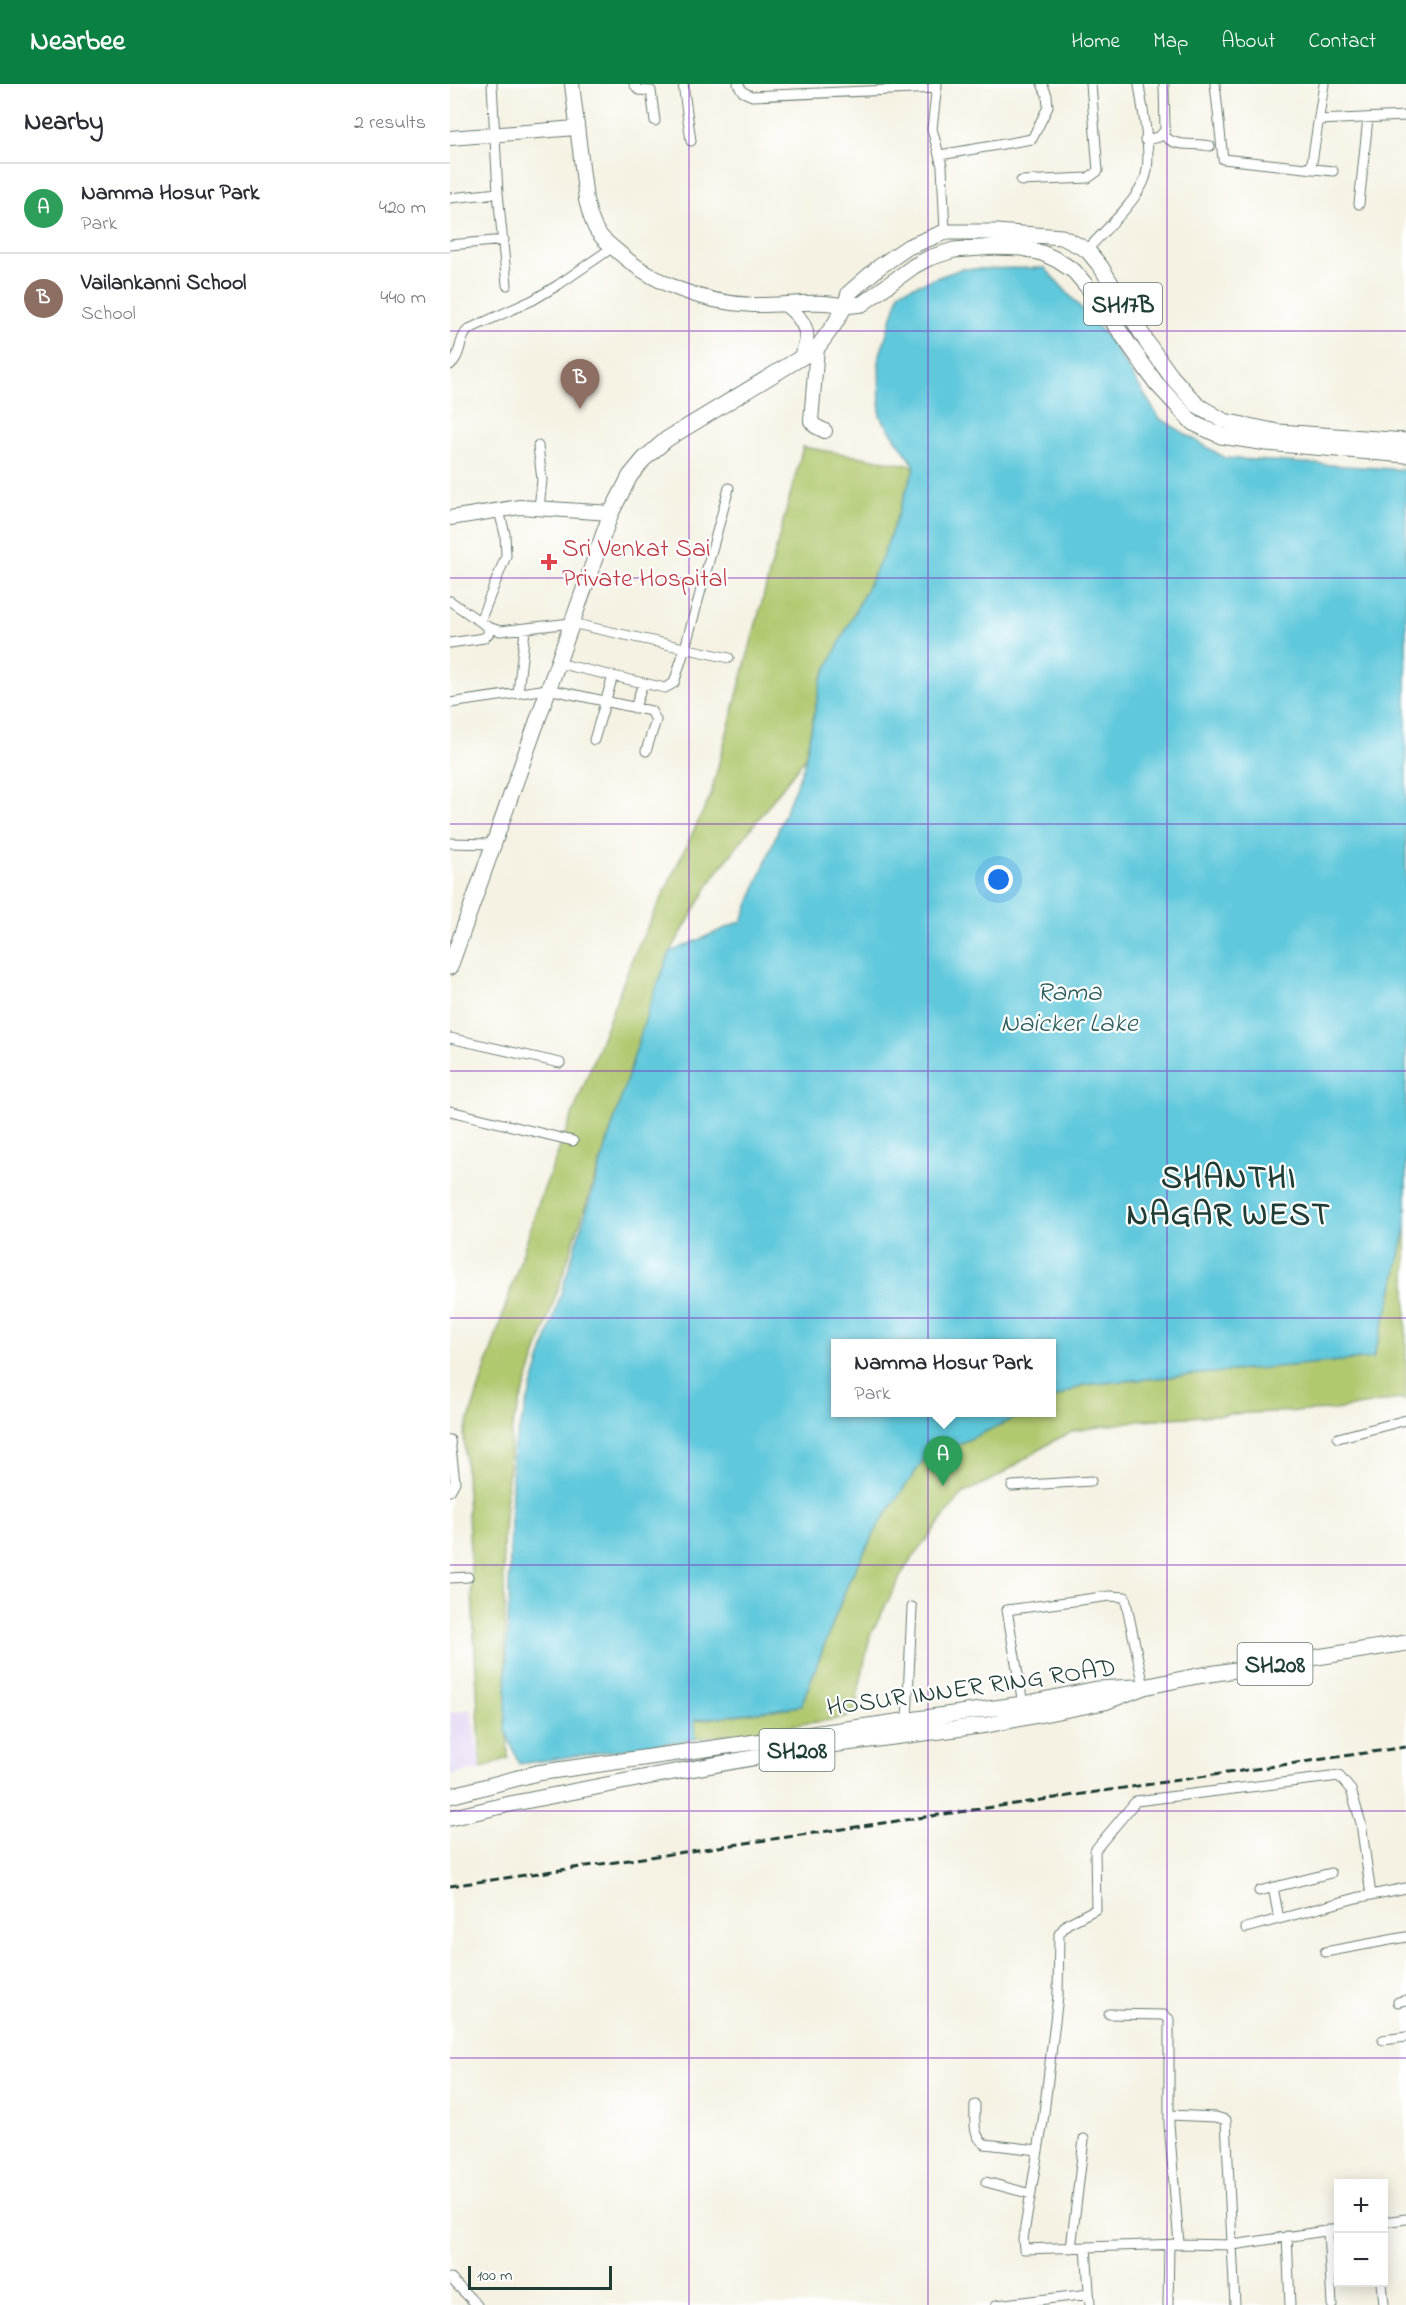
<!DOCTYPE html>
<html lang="en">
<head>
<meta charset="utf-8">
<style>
	body { margin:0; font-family:"Indie Flower",sans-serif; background:#f7f7f7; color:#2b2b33 }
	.controls { position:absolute; right:18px; bottom:18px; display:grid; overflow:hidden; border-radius:0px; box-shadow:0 3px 15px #0003 }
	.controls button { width:54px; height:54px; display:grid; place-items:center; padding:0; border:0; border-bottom:2px solid #e1e1e2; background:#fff; color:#2b2b33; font:30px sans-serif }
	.scale { position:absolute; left:18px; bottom:15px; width:144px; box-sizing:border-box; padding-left:6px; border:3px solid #1f3d34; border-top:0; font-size:16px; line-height:21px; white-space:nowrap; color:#1f3d34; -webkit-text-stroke:4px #fff; paint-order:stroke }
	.you { position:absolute; left:549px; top:796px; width:21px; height:21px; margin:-15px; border:4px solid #fff; border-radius:50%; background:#1a73e8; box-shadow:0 0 0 9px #1a73e833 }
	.badge { display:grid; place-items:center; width:39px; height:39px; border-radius:50%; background:#0b8043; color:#fff; font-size:20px; font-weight:700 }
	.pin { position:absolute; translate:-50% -50px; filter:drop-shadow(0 2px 3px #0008) }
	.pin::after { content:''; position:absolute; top:32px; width:21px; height:18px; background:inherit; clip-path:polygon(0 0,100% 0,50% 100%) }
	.popup { position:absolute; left:381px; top:1255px; width:225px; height:78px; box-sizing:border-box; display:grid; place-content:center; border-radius:0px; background:#fff; filter:drop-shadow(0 2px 4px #0005); font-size:20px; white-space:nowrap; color:#7c7c81 }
	.popup b { font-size:22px; color:#2b2b33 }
	.popup::after { content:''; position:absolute; left:50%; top:100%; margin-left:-12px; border:12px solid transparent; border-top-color:#fff }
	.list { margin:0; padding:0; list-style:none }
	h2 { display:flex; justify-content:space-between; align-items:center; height:78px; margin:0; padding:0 24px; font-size:26px }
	h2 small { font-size:20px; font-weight:400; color:#7c7c81 }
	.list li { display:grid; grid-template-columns:39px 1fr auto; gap:18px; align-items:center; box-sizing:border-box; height:90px; padding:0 24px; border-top:2px solid #e1e1e2 }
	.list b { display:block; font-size:22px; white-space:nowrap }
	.list p { margin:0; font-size:20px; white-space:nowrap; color:#7c7c81 }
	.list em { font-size:20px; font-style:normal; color:#7c7c81 }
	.map { position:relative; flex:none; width:956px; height:2221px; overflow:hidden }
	header { display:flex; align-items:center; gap:36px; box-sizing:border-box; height:84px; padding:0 30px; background:#0b8043; color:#fff }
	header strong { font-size:28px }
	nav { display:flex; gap:33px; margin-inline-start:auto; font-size:21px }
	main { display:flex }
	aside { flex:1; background:#fff }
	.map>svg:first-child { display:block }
	.built { fill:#e2d4f3 }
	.green { fill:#b0c86e; stroke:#688251; stroke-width:1.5 }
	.water { fill:#5fc8db; stroke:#3f8288; stroke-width:1.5 }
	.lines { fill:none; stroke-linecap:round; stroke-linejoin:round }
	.street-casing { stroke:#6a7c71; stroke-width:11 }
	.secondary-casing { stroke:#6a7c71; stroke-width:16 }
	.primary-casing { stroke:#6a7c71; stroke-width:17 }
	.street { stroke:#fff; stroke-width:9 }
	.secondary { stroke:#fff; stroke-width:14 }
	.primary { stroke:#fff; stroke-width:15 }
	.rail { stroke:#1f3d34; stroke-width:3; stroke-dasharray:9 4.5; stroke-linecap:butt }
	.grid { fill:none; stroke:#7b2cbf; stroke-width:1.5; stroke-opacity:0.55 }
	.health-dot { fill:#e0444e; stroke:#fff; stroke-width:2 }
	.labels { text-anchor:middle; stroke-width:4.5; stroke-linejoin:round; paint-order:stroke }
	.shield { fill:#fff; stroke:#627771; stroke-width:1.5 }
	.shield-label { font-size:24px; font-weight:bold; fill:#1f3d34 }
	.health-label { font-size:26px; fill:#be3a42; stroke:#fff; text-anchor:start }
	.street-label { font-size:26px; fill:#1f3d34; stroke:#fff }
	.water-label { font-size:27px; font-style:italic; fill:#2f605e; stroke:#fff }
	.district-label { font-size:32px; font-weight:bold; letter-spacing:1.5px; fill:#1f3d34; stroke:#fff }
</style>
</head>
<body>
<header>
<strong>Nearbee</strong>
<nav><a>Home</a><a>Map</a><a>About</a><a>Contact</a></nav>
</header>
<main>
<aside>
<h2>Nearby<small>2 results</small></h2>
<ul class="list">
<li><span class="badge" style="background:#2e9e5b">A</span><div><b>Namma Hosur Park</b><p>Park</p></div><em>420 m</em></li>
<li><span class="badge" style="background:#8d6e63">B</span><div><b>Vailankanni School</b><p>School</p></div><em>440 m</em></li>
</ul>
</aside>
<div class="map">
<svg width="956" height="2221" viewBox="0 0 956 2221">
	<rect width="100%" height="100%" fill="#fff"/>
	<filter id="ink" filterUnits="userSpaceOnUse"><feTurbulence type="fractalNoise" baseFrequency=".0167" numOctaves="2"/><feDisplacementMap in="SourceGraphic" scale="12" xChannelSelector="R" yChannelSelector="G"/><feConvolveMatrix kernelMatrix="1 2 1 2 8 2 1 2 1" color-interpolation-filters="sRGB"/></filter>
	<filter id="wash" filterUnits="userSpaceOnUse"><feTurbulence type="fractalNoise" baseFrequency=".008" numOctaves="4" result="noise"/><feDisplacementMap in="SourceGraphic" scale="24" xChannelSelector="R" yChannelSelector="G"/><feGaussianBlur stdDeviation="1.35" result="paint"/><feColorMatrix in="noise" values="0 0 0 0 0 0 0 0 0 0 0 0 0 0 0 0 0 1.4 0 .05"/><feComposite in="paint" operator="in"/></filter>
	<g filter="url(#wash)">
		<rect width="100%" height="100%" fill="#f5f2e3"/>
		<!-- built -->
		<path class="built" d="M21,1625L31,1685L0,1691V1629Z"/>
		<!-- green -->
		<path class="green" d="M353,363L465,382L433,472L371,596L355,674L263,794L220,868L62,1343L53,1460L58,1674L31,1685L14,1351L89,1118L183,873L260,713Z
			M956,1143V1316L949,1315L884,1326L798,1329L691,1336L624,1347L603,1357L547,1393L512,1410L466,1469L454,1486L420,1552L404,1629L394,1634L246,1655L244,1637L351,1622L399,1497L431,1437L473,1377L575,1329L601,1328V1316L632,1301L923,1274L940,1218Z"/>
		<!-- water -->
		<path class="water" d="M595,184L660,256L709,334L775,374L956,386V1143L940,1218L923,1274L633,1301L601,1316V1260H385V1328L575,1329L473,1377L431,1437L399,1497L351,1622L245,1636L246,1655L69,1680L55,1645L63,1365L200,920L220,868L292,837L354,681L371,596L433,472L465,382L430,332L429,274L450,207L511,185Z"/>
	</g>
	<g filter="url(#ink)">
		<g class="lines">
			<!-- street casing -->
			<g class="street-casing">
				<path id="street" d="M42,0L48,109L57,201
					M184,0L189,6L201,7L205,37
					M233,0L241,57
					M288,0L293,8L302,12L487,4
					M487,0L482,45L492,82L495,148
					M765,0L773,75L883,87
					M869,36L956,32
					M713,50C725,65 743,58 760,62
					M695,56L709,53L715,46L714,0
					M490,71L582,55L598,23L597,11L592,0
					M861,85L874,0
					M571,97L638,94L648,87L641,0
					M0,114L48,109
					M909,120L918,34
					M0,161L54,156
					M637,166C653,148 685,119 694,97C704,74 692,26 689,0
					M0,281C12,272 8,254 19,245L83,216L108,201L163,163
					M88,362L92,396L89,424
					M0,517L38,543L50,547L121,539L279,574
					M30,537L56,472L55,450L49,427
					M0,559L34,554L39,549L38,543
					M107,579L215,604L224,599L235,564L279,404
					M68,609L75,546
					M0,619L98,605L201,627L206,636L196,667
					M185,624L193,599
					M144,656L163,592
					M0,759L43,760
					M0,954L110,979
					M0,1027L123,1057
					M888,1354L956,1336
					M0,1356L5,1398L0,1407
					M562,1402L641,1397
					M0,1494L18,1493
					M573,1620L557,1526L660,1512L675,1513L694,1603
					M457,1636L462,1523
					M823,1803L829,1835
					M809,1807L881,1789
					M796,1844L906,1814L956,1804
					M875,1868L956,1853
					M948,1918L956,1916
					M659,1930L714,1931L719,1935V2040L729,2160L783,2161L888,2145
					M933,1956L956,1953
					M525,2021C525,2035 522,2052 535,2060L588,2066
					M719,2031L766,2033L776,2036L785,2221
					M536,2098L581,2110
					M934,2138L956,2135
					M878,2146L882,2221
					M837,2152L840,2221
					M729,2160L574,2165L573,2155L593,2037L608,1912L609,1850L617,1840L646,1825L645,1766L686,1717L889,1692L901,1706L911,1739L921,1811
					M636,2163L640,2221
					M621,2164L634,2055
					M0,2194L27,2221
					M932,2198L934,2221
					M546,2221L639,2210
					M718,2221L719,2161"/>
			</g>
			<!-- secondary casing -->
			<g class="secondary-casing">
				<path id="secondary" d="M122,0L136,116C139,127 141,138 147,147C152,155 159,160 166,166C203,200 253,219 303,221C334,222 365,215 395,222
					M0,54L126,44
					M336,221C355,236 363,251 350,274
					M367,264L361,337L365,342L375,347
					M0,434L70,423L161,429"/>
			</g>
			<!-- primary casing -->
			<g class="primary-casing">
				<path id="primary" d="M395,222L412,220L464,182L479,174L504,166L544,163L573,164L592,169L607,176L624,187L645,212L706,299L743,339L771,352L817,359L956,371
					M0,883L161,429L180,392L194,375L217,355L367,264L384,241L395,222L399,209L429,183L458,163L495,148H547L612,153L637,166L651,183L698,260L721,292L747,321L774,337L828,348L956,357
					M0,1712L87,1689L573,1620L647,1605L685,1603
					M0,1734L60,1720L202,1692L357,1664L537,1641L655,1618L694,1603L747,1592L956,1559"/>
			</g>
			<!-- street -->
			<use href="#street" class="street"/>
			<!-- secondary -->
			<use href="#secondary" class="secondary"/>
			<!-- primary -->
			<use href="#primary" class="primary"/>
			<!-- rail -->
			<path class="rail" d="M0,1802L956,1663"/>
		</g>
	</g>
	<!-- grid -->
	<path class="grid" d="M239,0V2221M478,0V2221M717,0V2221M0,247H956M0,494H956M0,740H956M0,987H956M0,1234H956M0,1481H956M0,1727H956M0,1974H956"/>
	<!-- markers -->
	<path class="health-dot" d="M96 469h6v6h6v6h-6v6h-6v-6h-6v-6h6z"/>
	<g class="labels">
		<!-- shield labels -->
		<g class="shield">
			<rect x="634" y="199" width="78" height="42" rx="4.5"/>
			<rect x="787.5" y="1559" width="75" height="42" rx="4.5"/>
			<rect x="309.5" y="1645" width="75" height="42" rx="4.5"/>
		</g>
		<g class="shield-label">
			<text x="673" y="228">SH17B</text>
			<text x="825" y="1588">SH208</text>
			<text x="347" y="1674">SH208</text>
		</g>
		<!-- health labels -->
		<g class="health-label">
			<text x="112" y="472">Sri Venkat Sai<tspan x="112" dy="30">Private Hospital</tspan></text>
		</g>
		<!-- street labels -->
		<g class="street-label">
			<text transform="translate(521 1602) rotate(-8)" y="9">HOSUR INNER RING ROAD</text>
		</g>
		<!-- water labels -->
		<g class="water-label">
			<text x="619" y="916">Rama<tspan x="619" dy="31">Naicker Lake</tspan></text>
		</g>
		<!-- district labels -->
		<g class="district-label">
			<text x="779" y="1103">SHANTHI<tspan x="779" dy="37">NAGAR WEST</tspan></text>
		</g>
	</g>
</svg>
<div class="controls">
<button>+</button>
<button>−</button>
</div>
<div class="scale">100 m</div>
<div class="you"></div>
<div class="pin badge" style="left:493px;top:1402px;background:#2e9e5b">A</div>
<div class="popup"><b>Namma Hosur Park</b>Park</div>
<div class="pin badge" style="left:130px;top:325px;background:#8d6e63">B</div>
</div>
</main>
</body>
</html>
